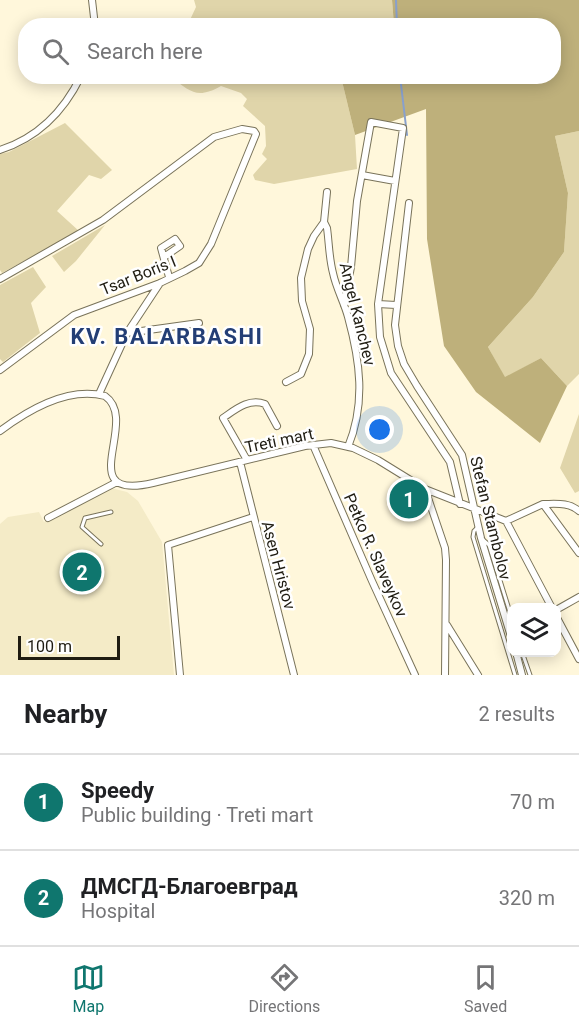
<!DOCTYPE html>
<html lang="en">
<head>
<meta charset="utf-8">
<style>
	body { margin:0; font-family:Roboto,sans-serif; background:#f2f2f2; color:#202124 }
	.controls { position:absolute; right:18px; bottom:18px; display:grid; overflow:hidden; border-radius:12px; box-shadow:0 3px 15px #0003 }
	.controls button { width:54px; height:54px; display:grid; place-items:center; padding:0; border:0; border-bottom:2px solid #e0e0e0; background:#fff; color:#202124; font:30px sans-serif }
	.scale { position:absolute; left:18px; bottom:15px; width:102px; box-sizing:border-box; padding-left:6px; border:3px solid #1f1c12; border-top:0; font-size:16px; line-height:21px; white-space:nowrap; color:#1f1c12; -webkit-text-stroke:4px #fff; paint-order:stroke }
	.you { position:absolute; left:380px; top:430px; width:21px; height:21px; margin:-15px; border:4px solid #fff; border-radius:50%; background:#1a73e8; box-shadow:0 0 0 9px #1a73e833 }
	.badge { display:grid; place-items:center; width:39px; height:39px; border-radius:50%; background:#0f766e; color:#fff; font-size:20px; font-weight:700 }
	.pin { position:absolute; translate:-50% -50%; border:3px solid #fff; box-shadow:0 2px 6px #0006 }
	.list { margin:0; padding:0; list-style:none }
	h2 { display:flex; justify-content:space-between; align-items:center; height:78px; margin:0; padding:0 24px; font-size:26px }
	h2 small { font-size:20px; font-weight:400; color:#757577 }
	.list li { display:grid; grid-template-columns:39px 1fr auto; gap:18px; align-items:center; box-sizing:border-box; height:96px; padding:0 24px; border-top:2px solid #e0e0e0 }
	.list b { display:block; font-size:22px; white-space:nowrap }
	.list p { margin:0; font-size:20px; white-space:nowrap; color:#757577 }
	.list em { font-size:20px; font-style:normal; color:#757577 }
	.icon { flex:none; width:33px; height:33px; fill:none; stroke:currentColor; stroke-width:2; stroke-linecap:round; stroke-linejoin:round }
	.map { position:relative; flex:none; width:579px; height:675px; overflow:hidden }
	.search { position:absolute; background:#fff; box-shadow:0 3px 15px #0003; left:18px; right:18px; top:18px; height:66px; display:flex; align-items:center; gap:15px; box-sizing:border-box; padding:0 21px; border-radius:24px; color:#757577; font-size:22px }
	.sheet { height:270px; background:#fff }
	nav { display:flex; justify-content:space-around; align-items:center; box-sizing:border-box; height:84px; border-top:2px solid #e0e0e0; background:#fff; font-size:16px; color:#757577 }
	nav a { display:grid; justify-items:center; gap:3px }
	nav .on { color:#0f766e }
	.map>svg:first-child { display:block }
	.built { fill:#f4ebc7 }
	.green { fill:#e0d5aa }
	.forest { fill:#beb07b }
	.lines { fill:none; stroke-linecap:round; stroke-linejoin:round }
	.stream { stroke:#88a0cd; stroke-width:2 }
	.lane-casing { stroke:#79735a; stroke-width:5 }
	.street-casing { stroke:#79735a; stroke-width:8 }
	.lane { stroke:#fff; stroke-width:3 }
	.street { stroke:#fff; stroke-width:6 }
	.labels { text-anchor:middle; stroke-width:5; stroke-linejoin:round; paint-order:stroke }
	.street-label { font-size:16px; fill:#1f1c12; stroke:#fff }
	.district-label { font-size:22px; font-weight:bold; letter-spacing:1.5px; fill:#233e75; stroke:#fff }
</style>
</head>
<body>
<div class="map">
<svg width="579" height="675" viewBox="0 0 579 675">
	<rect width="100%" height="100%" fill="#fff7db"/>
	<!-- built -->
	<path class="built" d="M111,488L127,492L138,501L162,542L174,675H0V524L8,517L39,512L44,522Z"/>
	<!-- green -->
	<path class="green" d="M194,0H392L394,25L195,26L189,22L196,7Z
		M170,77H341L355,135L357,169L274,184L255,180L253,175L267,159L262,154L266,146L265,126L243,106L247,99L241,93L221,86C196,100 191,91 170,77Z
		M65,123L112,170L101,179L89,175L57,211L79,231L2,273L0,270V154L9,152Z
		M579,131V374L567,386L541,358L505,378L488,347L533,297L564,252L568,193L555,136Z
		M105,225L76,261L64,272L52,256Z
		M33,267L46,287L31,303L40,333L3,362L0,359V285Z
		M579,414V491L575,493L560,468Z"/>
	<!-- forest -->
	<path class="forest" d="M392,0H579V131L555,136L568,193L564,252L533,297L488,347L505,377L541,358L567,386L540,443L476,392L444,346L427,239L426,109L355,135L341,77L554,76V26L394,25Z"/>
	<g class="lines">
		<!-- stream -->
		<path class="stream" d="M396,0L397,26
			M400,76L407,135"/>
		<!-- lane casing -->
		<g class="lane-casing">
			<path id="lane" d="M478,527L474,531L473,537L515,675
				M482,539L489,545L512,619
				M101,544L82,527L85,518L111,512
				M522,652L530,675"/>
		</g>
		<!-- street casing -->
		<g class="street-casing">
			<path id="street" d="M92,0L95,26
				M0,150C37,138 64,111 81,76
				M362,175L395,181
				M409,203L395,325L398,346L404,364L417,386L462,455L481,538L512,640
				M324,222L327,228C329,242 329,258 333,273C336,288 344,302 348,317C360,361 366,403 348,447
				M164,257L180,246L175,239L161,248L169,277
				M0,279L103,220L214,137L242,129L254,131L256,134L211,244L199,263L185,271L160,283L74,315L0,370
				M378,304L396,305
				M344,305L351,267L357,201L371,122L403,128L378,304L380,337L391,373L450,462L460,504
				M127,333L199,323
				M286,382L301,374L309,354L310,329L302,301L301,278L308,249L314,236L324,222L327,192
				M99,394L127,333L160,283
				M0,431C28,410 68,386 105,396C141,421 71,502 153,483L305,446L331,443L353,448L378,460L425,489L506,521L552,608
				M313,445L372,581L415,675
				M247,460L223,418C236,409 249,398 265,404L277,426
				M240,462L294,675
				M425,489L445,548L446,560L445,675
				M543,504C556,504 569,502 579,511
				M48,518L117,482
				M506,521L543,504L579,553
				M556,610L579,597
				M556,616L579,659
				M447,625L478,675
				M516,652L522,675
				M180,675L168,545L253,517"/>
		</g>
		<!-- lane -->
		<use href="#lane" class="lane"/>
		<!-- street -->
		<use href="#street" class="street"/>
	</g>
	<g class="labels">
		<!-- street labels -->
		<g class="street-label">
			<text transform="translate(138 275) rotate(-22)" y="6">Tsar Boris I</text>
			<text transform="translate(358 314) rotate(76)" y="6">Angel Kanchev</text>
			<text transform="translate(279 440) rotate(-12)" y="6">Treti mart</text>
			<text transform="translate(491 518) rotate(76)" y="6">Stefan Stambolov</text>
			<text transform="translate(376 555) rotate(66)" y="6">Petko R. Slaveykov</text>
			<text transform="translate(279 565) rotate(75)" y="6">Asen Hristov</text>
		</g>
		<!-- district labels -->
		<g class="district-label">
			<text x="167" y="344">KV. BALARBASHI</text>
		</g>
	</g>
</svg>
<div class="controls">
<button><svg class="icon" aria-label="layers" viewBox="0 0 24 24"><path d="M12 4l9 5-9 5-9-5zM3 14l9 5 9-5"/></svg></button>
</div>
<div class="scale">100 m</div>
<div class="you"></div>
<div class="pin badge" style="left:409px;top:499px">1</div>
<div class="pin badge" style="left:82px;top:572px">2</div>
<div class="search"><svg class="icon" aria-label="search" viewBox="0 0 24 24"><circle cx="10" cy="10" r="6"/><path d="M15 15l6 6"/></svg>Search here</div>
</div>
<section class="sheet">
<h2>Nearby<small>2 results</small></h2>
<ul class="list">
<li><span class="badge">1</span><div><b>Speedy</b><p>Public building · Treti mart</p></div><em>70 m</em></li>
<li><span class="badge">2</span><div><b>ДМСГД-Благоевград</b><p>Hospital</p></div><em>320 m</em></li>
</ul>
</section>
<nav>
<a class="on"><svg class="icon" aria-label="map" viewBox="0 0 24 24"><path d="M3 6l6-2 6 2 6-2v14l-6 2-6-2-6 2zM9 4v14M15 6v14"/></svg>Map</a>
<a><svg class="icon" aria-label="directions" viewBox="0 0 24 24"><path d="M12 3l9 9-9 9-9-9zM9 14v-3h6M13 9l2 2-2 2"/></svg>Directions</a>
<a><svg class="icon" aria-label="saved" viewBox="0 0 24 24"><path d="M7 4h10v16l-5-4-5 4z"/></svg>Saved</a>
</nav>
</body>
</html>
